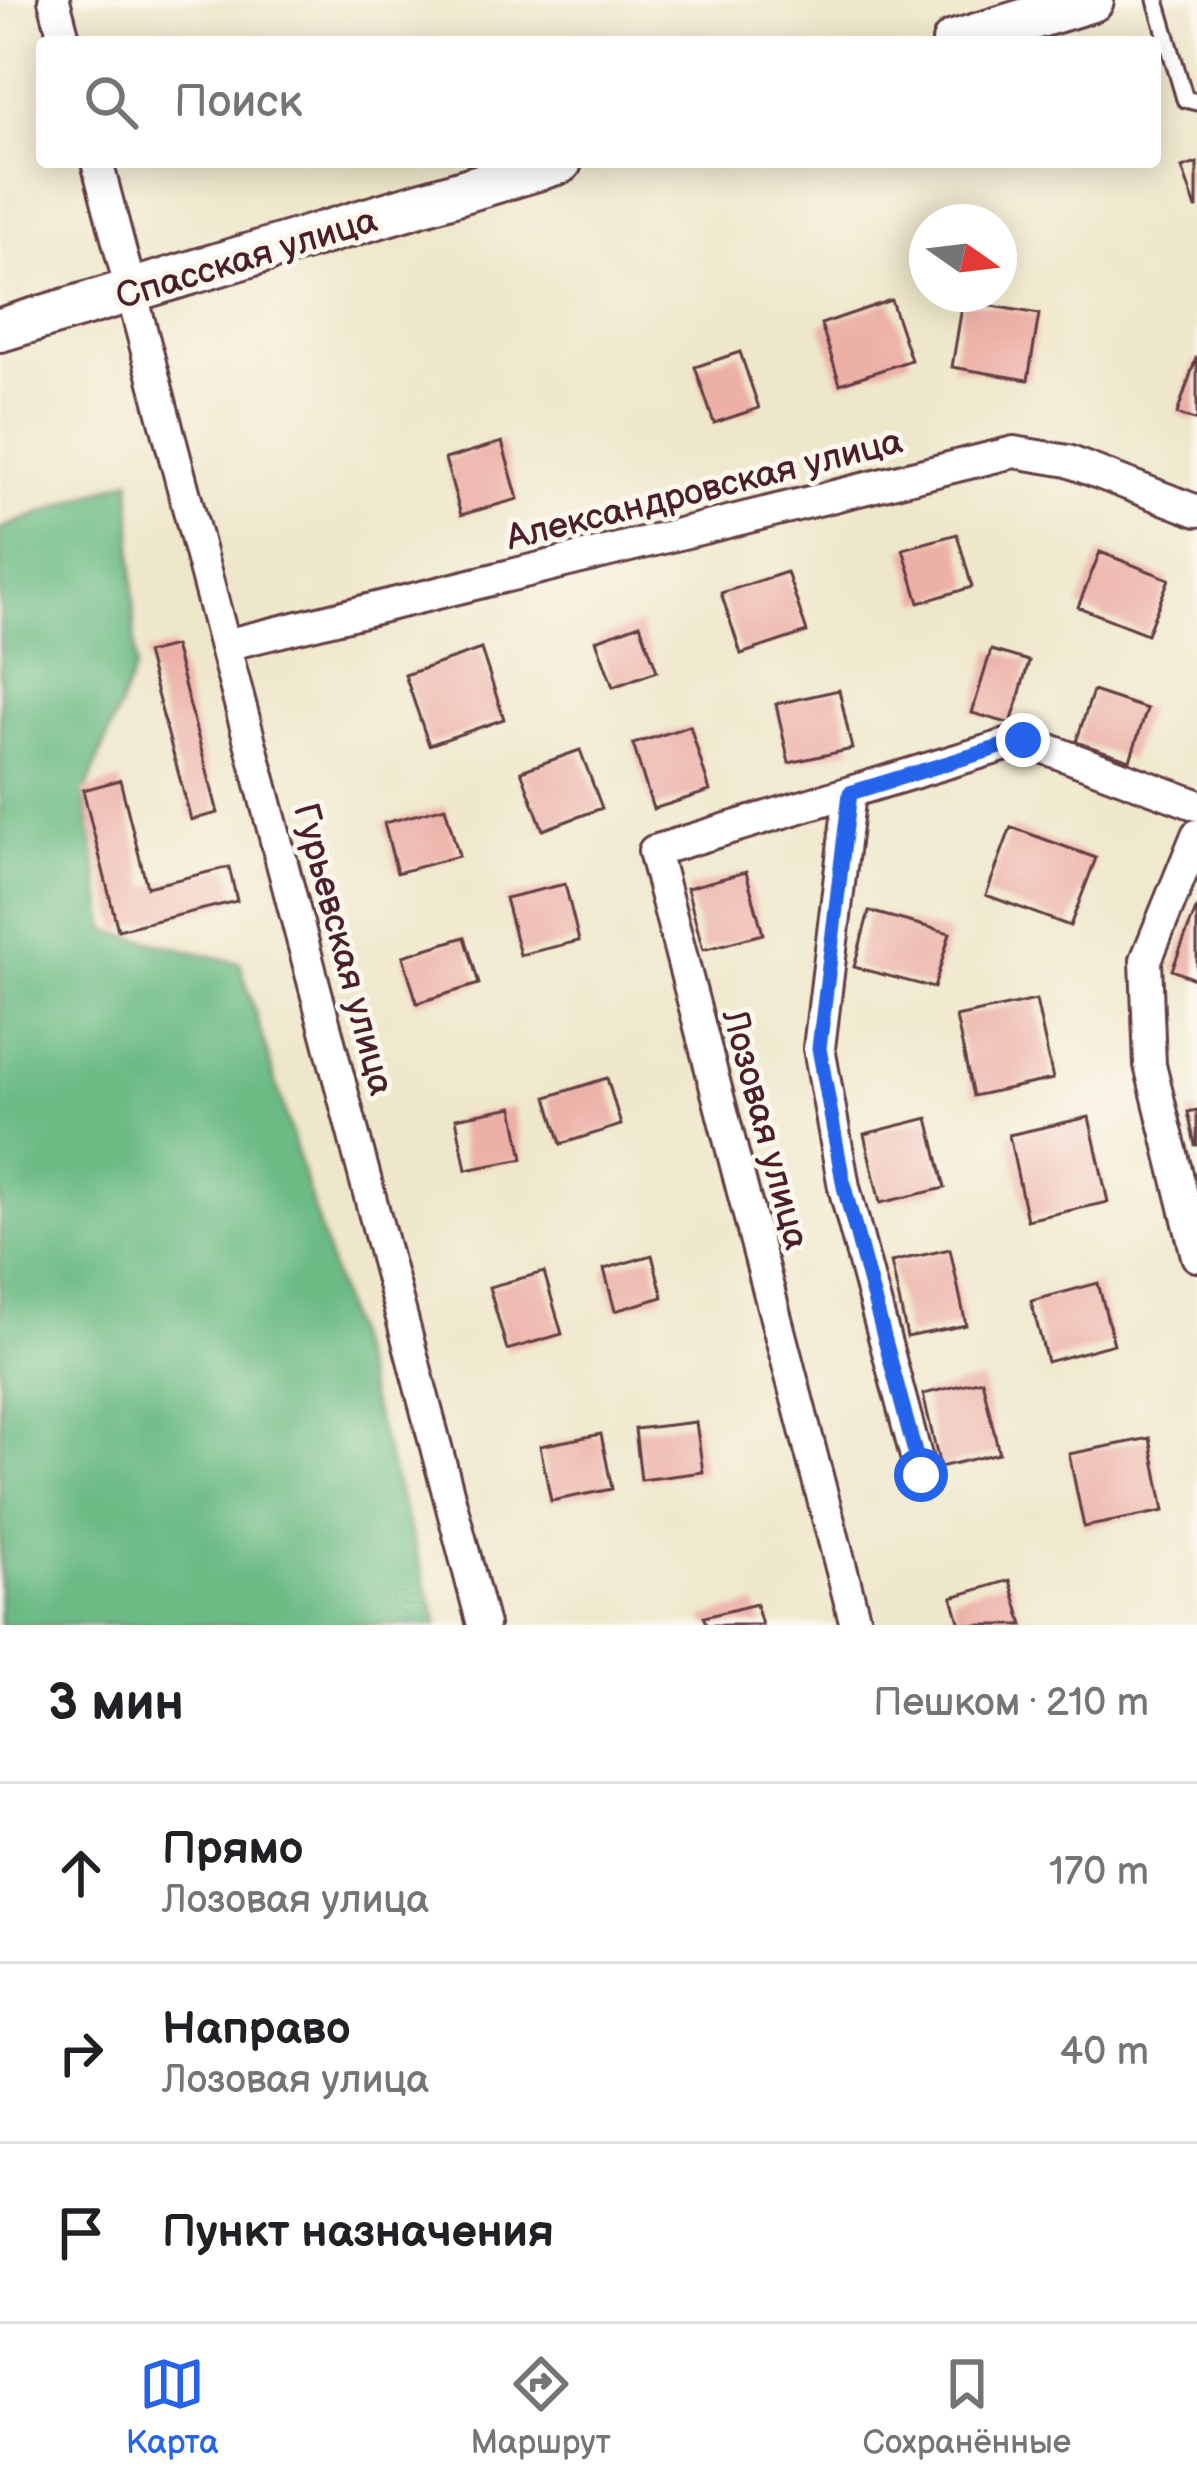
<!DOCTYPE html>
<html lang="ru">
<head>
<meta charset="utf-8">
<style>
	body { margin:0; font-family:"Balsamiq Sans",sans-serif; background:#f2f2f2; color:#202124 }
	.compass { position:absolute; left:909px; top:204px; width:108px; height:108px; border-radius:50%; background:#fff; box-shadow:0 6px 30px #0003; rotate:104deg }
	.stop { position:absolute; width:36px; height:36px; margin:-27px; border:9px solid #2563eb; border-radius:50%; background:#fff }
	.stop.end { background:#2563eb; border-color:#fff; box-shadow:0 3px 12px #0008 }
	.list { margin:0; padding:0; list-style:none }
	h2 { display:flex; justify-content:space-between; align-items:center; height:156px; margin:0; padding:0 48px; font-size:51px }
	h2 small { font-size:39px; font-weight:400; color:#757577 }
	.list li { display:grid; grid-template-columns:78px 1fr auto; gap:36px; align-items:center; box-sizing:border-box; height:180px; padding:0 48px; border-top:3px solid #e0e0e0 }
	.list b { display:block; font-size:45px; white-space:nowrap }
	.list p { margin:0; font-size:39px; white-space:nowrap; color:#757577 }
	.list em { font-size:39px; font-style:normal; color:#757577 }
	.icon { flex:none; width:66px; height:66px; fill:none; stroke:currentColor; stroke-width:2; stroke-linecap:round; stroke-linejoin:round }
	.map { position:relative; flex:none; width:1197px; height:1625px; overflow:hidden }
	.search { position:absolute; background:#fff; box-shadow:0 6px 30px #0003; left:36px; right:36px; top:36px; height:132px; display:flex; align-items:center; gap:30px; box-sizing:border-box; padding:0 42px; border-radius:12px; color:#757577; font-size:45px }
	.sheet { height:696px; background:#fff }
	nav { display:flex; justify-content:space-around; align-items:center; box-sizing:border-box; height:168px; border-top:3px solid #e0e0e0; background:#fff; font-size:33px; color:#757577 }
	nav a { display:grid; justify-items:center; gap:6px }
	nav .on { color:#2563eb }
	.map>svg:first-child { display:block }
	.forest { fill:#6cbb85; stroke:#5b6d58; stroke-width:3 }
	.building { fill:#ecb0a7 }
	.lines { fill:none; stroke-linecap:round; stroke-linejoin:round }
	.lane-casing { stroke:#633d43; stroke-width:21 }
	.street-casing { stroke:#633d43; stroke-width:36 }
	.secondary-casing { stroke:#633d43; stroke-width:48 }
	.lane { stroke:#fff; stroke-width:15 }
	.street { stroke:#fff; stroke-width:30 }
	.secondary { stroke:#fff; stroke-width:42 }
	.route { stroke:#2563eb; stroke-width:15 }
	.labels { text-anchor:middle; stroke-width:10; stroke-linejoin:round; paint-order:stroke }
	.street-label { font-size:36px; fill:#4a1f2b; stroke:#fbf7ec }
</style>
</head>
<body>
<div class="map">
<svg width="1197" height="1625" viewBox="0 0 1197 1625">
	<rect width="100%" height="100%" fill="#fbf7ec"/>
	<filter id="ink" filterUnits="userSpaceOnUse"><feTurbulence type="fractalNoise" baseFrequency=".00833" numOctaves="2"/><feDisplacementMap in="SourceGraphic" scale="24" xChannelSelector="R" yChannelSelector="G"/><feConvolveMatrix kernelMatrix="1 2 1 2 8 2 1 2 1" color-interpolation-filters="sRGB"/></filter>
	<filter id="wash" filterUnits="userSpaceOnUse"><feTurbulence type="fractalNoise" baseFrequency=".004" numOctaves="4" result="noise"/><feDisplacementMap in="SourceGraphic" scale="48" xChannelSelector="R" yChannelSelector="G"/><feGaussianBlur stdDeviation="2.7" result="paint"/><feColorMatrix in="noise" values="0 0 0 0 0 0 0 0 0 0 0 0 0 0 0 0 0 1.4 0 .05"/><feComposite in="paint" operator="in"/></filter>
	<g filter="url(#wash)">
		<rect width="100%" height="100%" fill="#efe7cb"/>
		<!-- forest -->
		<path class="forest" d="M131,479L135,668L84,795L107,931L240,963L438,1625H0V529Z"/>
		<g id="blocks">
			<!-- building -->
			<path class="building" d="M1197,163V208H1196L1182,168Z
				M891,300L911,360L840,384L821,324Z
				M963,301L1039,314L1028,380L952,367Z
				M740,352L759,408L714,423L695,367Z
				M1196,358H1197V421L1177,414Z
				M502,442L518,499L461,515L445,459Z
				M957,534L972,587L919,603L903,549Z
				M1100,552L1169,579L1147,634L1078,607Z
				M787,572L807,632L741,654L721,593Z
				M640,624L657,671L613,687L596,640Z
				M174,646L218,813L191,820L146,653Z
				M481,649L504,719L429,745L405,675Z
				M991,650L1029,661L1011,724L972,713Z
				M839,690L852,749L789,763L776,704Z
				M1093,691L1147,709L1130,760L1076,742Z
				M690,726L710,791L653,809L633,744Z
				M580,750L602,808L543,830L521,771Z
				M120,780L147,887L229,867L237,901L118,930L83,790Z
				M445,807L459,856L397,873L384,823Z
				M1011,827L1096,858L1070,926L986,895Z
				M746,872L763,934L703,950L687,888Z
				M565,884L579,941L520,955L505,898Z
				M1197,907V980L1172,970Z
				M869,911L950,933L934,988L854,967Z
				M465,937L479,984L417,1003L403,956Z
				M1036,1000L1053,1079L973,1096L956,1017Z
				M607,1078L621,1125L561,1144L547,1097Z
				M513,1107L523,1159L466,1170L456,1118Z
				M1197,1110V1145H1195L1188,1112Z
				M1089,1117L1108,1202L1027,1220L1009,1135Z
				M928,1118L945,1188L880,1203L864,1134Z
				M950,1249L966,1325L907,1337L891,1262Z
				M652,1255L663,1297L615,1311L604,1269Z
				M544,1272L562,1334L507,1350L489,1287Z
				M1098,1283L1114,1344L1047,1362L1031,1301Z
				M982,1380L999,1453L940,1467L923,1394Z
				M696,1422L703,1472L641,1480L635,1429Z
				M601,1434L612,1489L551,1501L540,1446Z
				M1150,1438L1164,1511L1084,1527L1069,1454Z
				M1010,1580L1023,1625H960L952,1597Z
				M756,1604L762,1625H706L704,1617Z"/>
		</g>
	</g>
	<g filter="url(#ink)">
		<use href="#blocks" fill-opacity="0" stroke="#633d43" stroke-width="3"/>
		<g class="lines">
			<!-- lane casing -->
			<g class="lane-casing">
				<path id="lane" d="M1156,0L1185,99L1197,102"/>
			</g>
			<!-- street casing -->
			<g class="street-casing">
				<path id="street" d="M54,0L65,42
					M97,162L483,1625
					M225,645L1014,452L1068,461L1197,511
					M850,793L819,1048L844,1187L921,1475
					M1197,835L1146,960L1150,1065L1197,1256
					M856,1625L654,851L1023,740L1197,805"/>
			</g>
			<!-- secondary casing -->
			<g class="secondary-casing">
				<path id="secondary" d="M954,42L1092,0
					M0,330L560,162"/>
			</g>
			<!-- lane -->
			<use href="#lane" class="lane"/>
			<!-- street -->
			<use href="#street" class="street"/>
			<!-- secondary -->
			<use href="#secondary" class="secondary"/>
		</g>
	</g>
	<g class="lines" filter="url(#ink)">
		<!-- route -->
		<path class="route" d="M921,1475L844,1187L819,1048L850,793L1023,740"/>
	</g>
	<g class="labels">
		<!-- street labels -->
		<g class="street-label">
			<text transform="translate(246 257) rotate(-17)" y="13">Спасская улица</text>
			<text transform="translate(704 488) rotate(-14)" y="13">Александровская улица</text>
			<text transform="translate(345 949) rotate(75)" y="13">Гурьевская улица</text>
			<text transform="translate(767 1129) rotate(75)" y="13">Лозовая улица</text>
		</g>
	</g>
</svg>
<svg class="compass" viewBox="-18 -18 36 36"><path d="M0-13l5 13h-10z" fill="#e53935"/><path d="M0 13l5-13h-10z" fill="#757577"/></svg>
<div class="stop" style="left:921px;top:1475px"></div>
<div class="stop end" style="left:1023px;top:740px"></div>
<div class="search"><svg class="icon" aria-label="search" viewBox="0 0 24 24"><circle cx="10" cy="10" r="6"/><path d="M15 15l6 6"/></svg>Поиск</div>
</div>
<section class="sheet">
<h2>3 мин<small>Пешком · 210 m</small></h2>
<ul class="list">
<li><svg class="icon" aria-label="ahead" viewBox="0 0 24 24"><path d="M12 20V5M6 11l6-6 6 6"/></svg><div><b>Прямо</b><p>Лозовая улица</p></div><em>170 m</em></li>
<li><svg class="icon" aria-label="right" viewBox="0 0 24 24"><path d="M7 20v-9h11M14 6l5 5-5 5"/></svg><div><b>Направо</b><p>Лозовая улица</p></div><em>40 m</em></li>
<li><svg class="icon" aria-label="arrive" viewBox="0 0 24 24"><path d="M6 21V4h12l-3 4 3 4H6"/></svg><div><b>Пункт назначения</b></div></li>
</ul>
</section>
<nav>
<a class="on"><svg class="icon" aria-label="map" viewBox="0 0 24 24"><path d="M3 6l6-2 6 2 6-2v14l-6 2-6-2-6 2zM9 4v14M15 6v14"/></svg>Карта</a>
<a><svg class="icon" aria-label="directions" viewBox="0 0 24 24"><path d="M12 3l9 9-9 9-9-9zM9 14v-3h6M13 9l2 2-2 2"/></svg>Маршрут</a>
<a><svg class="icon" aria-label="saved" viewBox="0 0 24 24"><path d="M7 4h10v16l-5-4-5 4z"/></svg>Сохранённые</a>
</nav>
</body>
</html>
